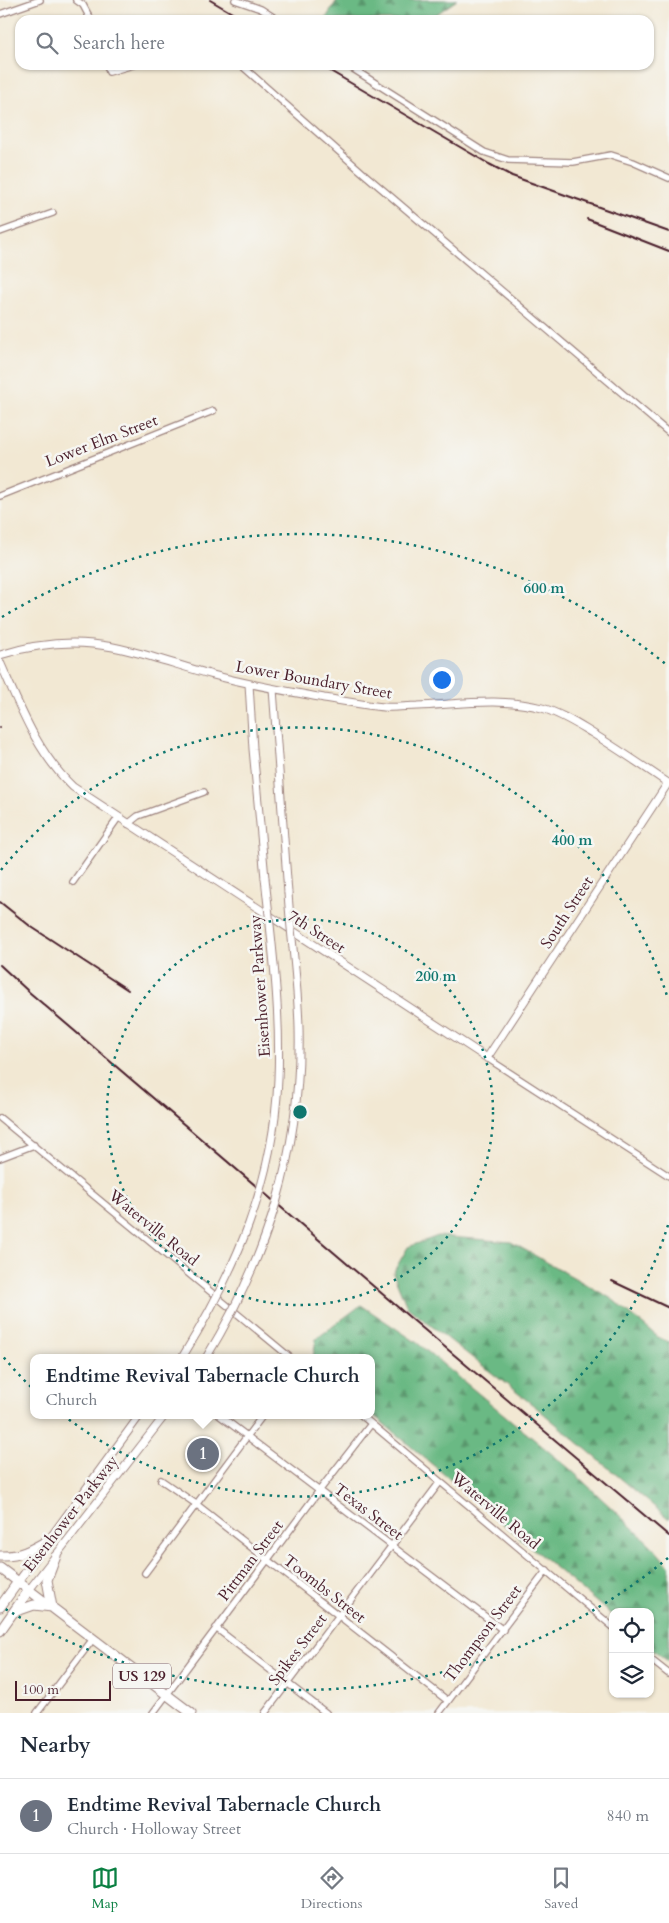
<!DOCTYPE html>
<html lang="en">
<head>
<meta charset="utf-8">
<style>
	body { margin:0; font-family:Cardo,serif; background:#f2f2f3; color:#1f2937 }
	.controls { position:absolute; right:15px; bottom:15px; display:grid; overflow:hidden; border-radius:10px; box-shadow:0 1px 4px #0004 }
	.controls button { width:45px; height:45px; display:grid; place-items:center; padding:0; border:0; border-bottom:1px solid #e0e1e3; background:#fff; color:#1f2937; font:25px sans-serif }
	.scale { position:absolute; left:15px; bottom:12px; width:96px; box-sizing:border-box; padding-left:5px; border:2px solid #4a1f2b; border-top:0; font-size:14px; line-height:18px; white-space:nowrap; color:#4a1f2b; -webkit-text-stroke:4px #f6f6f2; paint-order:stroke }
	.you { position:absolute; left:441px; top:679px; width:18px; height:18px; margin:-12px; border:4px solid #fff; border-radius:50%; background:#1a73e8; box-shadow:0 0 0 8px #1a73e833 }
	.badge { display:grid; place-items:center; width:32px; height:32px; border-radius:50%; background:#0b8043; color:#fff; font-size:16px; font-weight:700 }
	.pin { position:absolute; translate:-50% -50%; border:2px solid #fff; box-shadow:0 1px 5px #0006 }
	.popup { position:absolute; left:30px; top:1354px; width:345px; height:65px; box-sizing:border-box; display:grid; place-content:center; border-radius:10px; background:#fff; filter:drop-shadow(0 1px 4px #0005); font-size:16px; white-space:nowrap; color:#747a83 }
	.popup b { font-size:19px; color:#1f2937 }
	.popup::after { content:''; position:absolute; left:50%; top:100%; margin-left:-10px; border:10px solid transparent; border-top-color:#fff }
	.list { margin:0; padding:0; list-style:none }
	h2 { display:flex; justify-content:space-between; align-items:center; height:65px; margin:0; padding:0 20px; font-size:21px }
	h2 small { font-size:16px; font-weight:400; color:#747a83 }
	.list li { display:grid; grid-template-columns:32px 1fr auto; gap:15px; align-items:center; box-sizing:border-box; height:75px; padding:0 20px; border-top:1px solid #e0e1e3 }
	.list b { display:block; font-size:19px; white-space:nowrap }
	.list p { margin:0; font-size:16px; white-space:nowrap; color:#747a83 }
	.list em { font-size:16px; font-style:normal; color:#747a83 }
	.icon { flex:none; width:28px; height:28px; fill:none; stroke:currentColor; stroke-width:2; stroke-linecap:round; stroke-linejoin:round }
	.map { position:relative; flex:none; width:669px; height:1713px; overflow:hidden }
	.search { position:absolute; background:#fff; box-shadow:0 1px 4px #0004; left:15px; right:15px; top:15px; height:55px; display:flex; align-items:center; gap:12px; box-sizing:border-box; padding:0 18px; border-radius:15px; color:#747a83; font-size:19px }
	.sheet { height:140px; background:#fff }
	nav { display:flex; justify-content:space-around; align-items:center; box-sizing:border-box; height:70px; border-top:1px solid #e0e1e3; background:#fff; font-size:14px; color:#747a83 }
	nav a { display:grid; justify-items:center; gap:2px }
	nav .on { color:#0b8043 }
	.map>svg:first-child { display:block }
	.forest { fill:url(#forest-firs); stroke:#5a6c58 }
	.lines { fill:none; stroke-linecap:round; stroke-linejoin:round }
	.minor-casing { stroke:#9e847f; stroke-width:8 }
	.tertiary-casing { stroke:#9e847f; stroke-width:9 }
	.primary-casing { stroke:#9e847f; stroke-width:11 }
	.minor { stroke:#fff; stroke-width:5.5 }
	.tertiary { stroke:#fff; stroke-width:7 }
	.primary { stroke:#fff; stroke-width:9 }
	.rail { stroke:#4a1f2b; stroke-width:2 }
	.tertiary-bridge-casing { stroke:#9e847f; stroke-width:9; stroke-linecap:butt }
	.tertiary-bridge { stroke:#fff; stroke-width:7 }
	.ring { fill:none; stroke:#0f766e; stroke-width:2.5; stroke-dasharray:2.5 5 }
	.labels { text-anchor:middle; stroke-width:5; stroke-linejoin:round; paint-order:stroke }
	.shield { fill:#f6f6f2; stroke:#7e6067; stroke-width:1 }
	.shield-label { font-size:15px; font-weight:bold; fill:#4a1f2b }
	.street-label { font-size:16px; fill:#4a1f2b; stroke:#f6f6f2 }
	.centre { fill:#0f766e; stroke:#f6f6f2; stroke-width:2.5 }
	.ring-label { font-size:15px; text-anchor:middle; font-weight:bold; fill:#0f766e; stroke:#f6f6f2; stroke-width:5; stroke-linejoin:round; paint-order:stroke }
</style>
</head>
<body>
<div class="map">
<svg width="669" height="1713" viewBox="0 0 669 1713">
	<defs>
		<pattern id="forest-firs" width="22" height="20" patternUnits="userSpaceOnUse" patternTransform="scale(1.25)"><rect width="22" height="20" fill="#6ab984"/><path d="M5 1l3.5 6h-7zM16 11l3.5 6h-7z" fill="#59966c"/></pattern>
	</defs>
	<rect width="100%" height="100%" fill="#f6f6f2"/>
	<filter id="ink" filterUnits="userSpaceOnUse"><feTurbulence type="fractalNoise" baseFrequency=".02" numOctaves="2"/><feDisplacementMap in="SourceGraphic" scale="10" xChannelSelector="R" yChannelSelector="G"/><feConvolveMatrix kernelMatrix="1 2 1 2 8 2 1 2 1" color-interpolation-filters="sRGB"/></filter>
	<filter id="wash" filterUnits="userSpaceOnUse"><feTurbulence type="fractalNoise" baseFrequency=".0096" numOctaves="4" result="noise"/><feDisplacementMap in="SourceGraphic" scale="20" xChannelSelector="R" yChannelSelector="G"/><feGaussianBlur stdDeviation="1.12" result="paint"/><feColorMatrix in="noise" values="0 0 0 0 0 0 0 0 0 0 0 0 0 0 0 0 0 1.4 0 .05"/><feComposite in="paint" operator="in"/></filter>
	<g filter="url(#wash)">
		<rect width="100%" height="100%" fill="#f2e8d3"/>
		<!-- forest -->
		<path class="forest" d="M337,0H457L428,20H325Z
			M438,1236L511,1242L612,1299L658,1337L669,1342V1519L537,1408L407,1307L393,1273L408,1247Z
			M361,1305L416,1342L570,1469L652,1546L669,1566V1662L650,1647V1612H613V1616L372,1414V1358H313L316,1339Z"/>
	</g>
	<g filter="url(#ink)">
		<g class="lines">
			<!-- minor casing -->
			<g class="minor-casing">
				<path id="minor" d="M76,0L83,5L91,20
					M235,0L261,9L278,20
					M0,14L40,0
					M107,65L109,72L133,65
					M241,65L362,172L669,433
					M347,65L484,152L508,160L573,162L611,155L633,162L669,178
					M0,232L53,213
					M0,496L213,411
					M128,824L138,816L204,792
					M73,882L118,818
					M487,1058L669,1176
					M0,1118L291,1358
					M0,1158L34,1145
					M219,1415L503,1630
					M361,1415L613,1627
					M161,1480L196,1504L448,1701
					M145,1573L263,1415
					M216,1628L326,1713
					M650,1659L669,1674
					M37,1713L93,1639
					M153,1713L319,1491L371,1424
					M265,1713L440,1482
					M439,1713L547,1570"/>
			</g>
			<!-- tertiary casing -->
			<g class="tertiary-casing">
				<path id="tertiary" d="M0,655C87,628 131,652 213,675C250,685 287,691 324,698C344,701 364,705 384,707C395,708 407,706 418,706C460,704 501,697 542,708C560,713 577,724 592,733C618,749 643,766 668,783L487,1058L73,787C37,753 20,707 0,662
					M249,684L253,749L265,878
					M273,689L288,893
					M18,1582L140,1415
					M29,1590L165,1415"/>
			</g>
			<!-- primary casing -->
			<g class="primary-casing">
				<path id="primary" d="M0,1556C20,1557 33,1549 50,1539
					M0,1568L191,1713
					M0,1607L18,1582
					M52,1607L47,1580L56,1556
					M14,1612L34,1605L52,1607
					M0,1631L29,1590"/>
			</g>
			<!-- minor -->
			<use href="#minor" class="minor"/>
			<!-- tertiary -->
			<use href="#tertiary" class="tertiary"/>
			<!-- primary -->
			<use href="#primary" class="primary"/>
			<!-- rail -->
			<path class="rail" d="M210,0L244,20
				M320,65L489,164L512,176L669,232
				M587,219L669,251
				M0,728V727
				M0,902L30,926L128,990
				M0,965L29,992L414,1321L669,1536
				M612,1281L669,1308"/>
			<!-- tertiary-bridge casing -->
			<g class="tertiary-bridge-casing">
				<path id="tertiary-bridge" d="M183,1356C236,1270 274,1182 278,1079C281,1012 272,945 265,878
					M206,1358C268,1256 302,1149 299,1028C298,983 291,938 288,893"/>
			</g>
			<!-- tertiary-bridge -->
			<use href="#tertiary-bridge" class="tertiary-bridge"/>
		</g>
	</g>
	<!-- distance rings -->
	<g class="ring">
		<circle cx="300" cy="1112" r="193"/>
		<path d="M668 1225A385 385 0 0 1 1 1354M1 870A385 385 0 0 1 668 999"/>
		<path d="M668 1558A578 578 0 0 1 2 1607M2 617A578 578 0 0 1 668 666"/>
	</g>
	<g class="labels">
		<!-- shield labels -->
		<rect class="shield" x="113" y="1663.5" width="58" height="25" rx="4"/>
		<g class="shield-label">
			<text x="142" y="1681">US 129</text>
		</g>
		<!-- street labels -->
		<g class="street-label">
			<text transform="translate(101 440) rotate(-21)" y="6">Lower Elm Street</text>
			<text transform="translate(314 679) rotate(10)" y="6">Lower Boundary Street</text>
			<text transform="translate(566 912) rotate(-57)" y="6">South Street</text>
			<text transform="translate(317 931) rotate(33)" y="6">7th Street</text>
			<text transform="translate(259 986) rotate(-94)" y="6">Eisenhower Parkway</text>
			<text transform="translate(154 1227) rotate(39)" y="6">Waterville Road</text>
			<text transform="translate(496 1510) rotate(40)" y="6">Waterville Road</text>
			<text transform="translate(369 1511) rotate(37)" y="6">Texas Street</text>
			<text transform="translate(70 1513) rotate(-52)" y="6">Eisenhower Parkway</text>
			<text transform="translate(250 1560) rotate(-53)" y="6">Pittman Street</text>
			<text transform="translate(325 1588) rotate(38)" y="6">Toombs Street</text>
			<text transform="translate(482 1633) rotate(-53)" y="6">Thompson Street</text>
			<text transform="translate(297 1649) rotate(-53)" y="6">Spikes Street</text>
		</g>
	</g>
	<circle cx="300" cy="1112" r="8" class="centre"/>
	<g class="ring-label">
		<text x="544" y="593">600 m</text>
		<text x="572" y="845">400 m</text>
		<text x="436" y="981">200 m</text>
	</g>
</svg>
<div class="controls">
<button><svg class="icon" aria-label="locate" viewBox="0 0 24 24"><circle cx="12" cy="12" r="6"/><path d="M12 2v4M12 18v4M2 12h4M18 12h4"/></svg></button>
<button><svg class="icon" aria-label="layers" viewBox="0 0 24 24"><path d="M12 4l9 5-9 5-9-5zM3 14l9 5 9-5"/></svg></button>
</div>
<div class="scale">100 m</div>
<div class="you"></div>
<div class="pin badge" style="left:203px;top:1454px;background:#6b7280">1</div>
<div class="popup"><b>Endtime Revival Tabernacle Church</b>Church</div>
<div class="search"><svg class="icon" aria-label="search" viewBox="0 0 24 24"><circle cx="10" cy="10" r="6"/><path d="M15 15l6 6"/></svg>Search here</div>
</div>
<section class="sheet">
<h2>Nearby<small></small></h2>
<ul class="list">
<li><span class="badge" style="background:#6b7280">1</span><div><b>Endtime Revival Tabernacle Church</b><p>Church · Holloway Street</p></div><em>840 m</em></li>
</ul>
</section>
<nav>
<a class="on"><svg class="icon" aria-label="map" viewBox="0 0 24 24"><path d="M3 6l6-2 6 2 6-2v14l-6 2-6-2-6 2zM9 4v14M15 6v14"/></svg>Map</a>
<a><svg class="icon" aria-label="directions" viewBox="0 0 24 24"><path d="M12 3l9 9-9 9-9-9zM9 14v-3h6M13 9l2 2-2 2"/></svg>Directions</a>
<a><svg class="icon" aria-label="saved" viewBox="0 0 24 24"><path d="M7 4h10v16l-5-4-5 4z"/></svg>Saved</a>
</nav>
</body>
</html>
